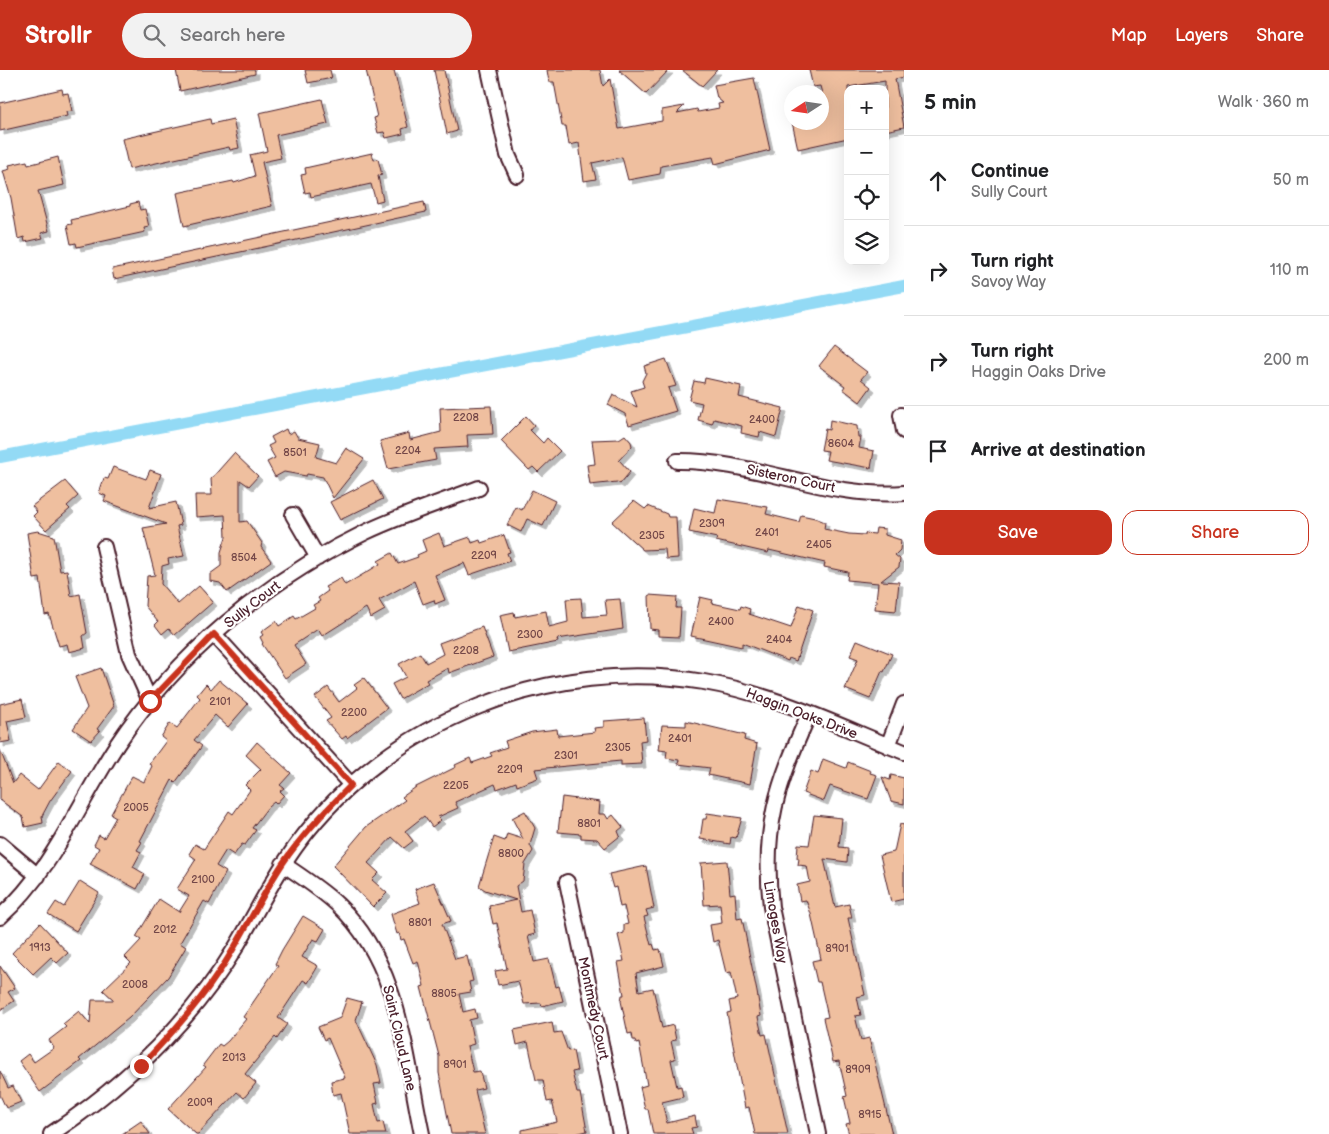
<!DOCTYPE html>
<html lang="en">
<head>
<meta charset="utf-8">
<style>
	body { margin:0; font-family:"Balsamiq Sans",sans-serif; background:#f2f2f2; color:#202124 }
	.controls { position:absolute; right:15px; top:15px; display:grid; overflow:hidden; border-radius:10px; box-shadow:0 5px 20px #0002 }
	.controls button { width:45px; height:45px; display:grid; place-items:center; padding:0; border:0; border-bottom:1px solid #e0e0e0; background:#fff; color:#202124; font:25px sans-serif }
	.compass { position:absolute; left:784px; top:15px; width:45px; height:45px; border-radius:50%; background:#fff; box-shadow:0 5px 20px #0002; rotate:258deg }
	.stop { position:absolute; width:15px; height:15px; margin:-11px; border:4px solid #c8321e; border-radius:50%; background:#fff }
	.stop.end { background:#c8321e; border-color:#fff; box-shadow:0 1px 5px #0008 }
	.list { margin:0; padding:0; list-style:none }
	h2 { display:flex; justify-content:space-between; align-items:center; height:65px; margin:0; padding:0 20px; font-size:21px }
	h2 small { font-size:16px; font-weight:400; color:#757577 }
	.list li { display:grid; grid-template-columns:32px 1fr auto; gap:15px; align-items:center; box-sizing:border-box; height:90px; padding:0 20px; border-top:1px solid #e0e0e0 }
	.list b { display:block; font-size:19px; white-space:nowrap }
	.list p { margin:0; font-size:16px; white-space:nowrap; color:#757577 }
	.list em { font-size:16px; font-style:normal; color:#757577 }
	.actions { display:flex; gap:10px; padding:15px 20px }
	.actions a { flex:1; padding:11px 0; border:1px solid #c8321e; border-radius:15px; text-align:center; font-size:18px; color:#c8321e }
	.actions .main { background:#c8321e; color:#fff }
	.icon { flex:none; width:28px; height:28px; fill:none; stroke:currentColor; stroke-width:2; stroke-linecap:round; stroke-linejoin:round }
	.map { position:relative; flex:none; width:904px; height:1064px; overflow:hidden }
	header { display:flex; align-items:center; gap:30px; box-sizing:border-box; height:70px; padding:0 25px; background:#c8321e; color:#fff }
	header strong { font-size:24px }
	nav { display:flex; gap:28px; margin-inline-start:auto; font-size:18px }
	.search { width:350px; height:45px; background:#f2f2f2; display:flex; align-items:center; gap:12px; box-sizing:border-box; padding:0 18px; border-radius:28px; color:#757577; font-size:19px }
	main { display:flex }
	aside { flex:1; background:#fff }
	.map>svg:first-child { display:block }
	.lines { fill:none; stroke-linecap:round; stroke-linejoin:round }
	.canal { stroke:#93daf5; stroke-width:12 }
	.building { fill:#efbf9f; stroke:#4a1f2b; filter:url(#shadow) }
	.minor-casing { stroke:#4a1f2b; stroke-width:18 }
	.minor { stroke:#fff; stroke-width:14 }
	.route { stroke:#c8321e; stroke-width:6 }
	.labels { text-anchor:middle; stroke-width:4.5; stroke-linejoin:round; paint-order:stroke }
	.number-label { font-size:11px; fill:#734748 }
	.street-label { font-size:14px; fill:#4a1f2b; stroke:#fff }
</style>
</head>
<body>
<header>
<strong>Strollr</strong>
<div class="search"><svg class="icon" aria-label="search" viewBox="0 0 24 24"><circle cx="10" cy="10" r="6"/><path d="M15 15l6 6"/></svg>Search here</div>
<nav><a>Map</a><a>Layers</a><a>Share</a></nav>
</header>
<main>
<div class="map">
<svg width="904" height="1064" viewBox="0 0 904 1064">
	<defs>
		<filter id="shadow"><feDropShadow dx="4" dy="4" stdDeviation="0" flood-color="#0004"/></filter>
	</defs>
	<rect width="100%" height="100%" fill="#fff"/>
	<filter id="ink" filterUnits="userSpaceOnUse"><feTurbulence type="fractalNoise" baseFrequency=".02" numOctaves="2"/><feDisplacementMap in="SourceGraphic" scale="10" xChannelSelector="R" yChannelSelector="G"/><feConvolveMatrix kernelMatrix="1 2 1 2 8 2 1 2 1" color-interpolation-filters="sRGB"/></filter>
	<g filter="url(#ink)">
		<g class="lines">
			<!-- canal -->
			<path class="canal" d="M0,387L904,216"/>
		</g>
		<!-- building -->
		<path class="building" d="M176,0H255V4L180,21Z
			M305,0H330L332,8L308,13Z
			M366,0H394L408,57L402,59L403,64L386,68L384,62L378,63L374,48L377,47Z
			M434,0H444L457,61L447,64Z
			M547,0H600L603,16L610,9L619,59L662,51V40L684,36L677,43L697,39L698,42L719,38L718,34L723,33L717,28L714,15L754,8L770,80L715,94L713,87L661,96L660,104L628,110L622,87L592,93L596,109L584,111L579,73L569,75L566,56H562L554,12H549Z
			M619,0H669L646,24Z
			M682,0H717L702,16Z
			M809,0H904V7L895,9L904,57L885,61V11L848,17V68L798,79L792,52H822V36L825,35L820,16L813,17Z
			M62,19L63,24L68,23L72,41L66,42L67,46L0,61V33Z
			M322,29L328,54L276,65L281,88L262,92L272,136L184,156L177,123L233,111L234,113L255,106L250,85L267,81L259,43Z
			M210,49L211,54L233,49L239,78L230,80L229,77L129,99L122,69Z
			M372,83L374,90L378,89L382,105L378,106L383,130L376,132L371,114L311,127L310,122L305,123L301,105L306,104L305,98Z
			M58,87L64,115L38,121L49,161L41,163L43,168L25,172L24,167L18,169L11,128L3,101L10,99L9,95L27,91L28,95Z
			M138,132L140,140L145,139L149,157L144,158L145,162L77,177L76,173L71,174L67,155L72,154L71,150L130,136V134Z
			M424,132L426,142L278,174L114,209L112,199Z
			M834,277L867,302L861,309L871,317L860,332L843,319L845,316L819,296Z
			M666,289L676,316L668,318L676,341L629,355L625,344L608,335L613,325L637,337L631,321L644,317L642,311L646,303L644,296Z
			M705,308L741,316L739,327L783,338L776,367L760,362L759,367L741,363L742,356L714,349L712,354L698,350L702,333L689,330L694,311L704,313Z
			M491,336L493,364L467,365L468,377L434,379L436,390L388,399L380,371L409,363L410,370L441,362L440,338Z
			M526,346L534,355L530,360L543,373L547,368L560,381L538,402L533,397L529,400L501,371Z
			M830,350L857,356L858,367H861L859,378L874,381L871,398L826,390L828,381L821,380L825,359L829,360Z
			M286,359L288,364L294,361L298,368L320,373L316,387L336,393L346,378L364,389L333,428L323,407L307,404L306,406L284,402L275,407L267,392L275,388L268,376L274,373L271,367Z
			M625,365L631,372L632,376L619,390L630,402L620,414L617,412L590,415L587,395L595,394L592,370L619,369Z
			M234,383L258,406L249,416L240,410V452L247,451L262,473L261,477L271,491L227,522L220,513L210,511V504L221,496V482L226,467L225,445L196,447L195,425H212L211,409Z
			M113,397L146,409L150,400L161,404L149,438L176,432L181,455L177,456L184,486L168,489L169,494L162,496L161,514L178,534L199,516L213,532L175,565L169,558L162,564L155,555L158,552L145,536L147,506L155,505L143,458L166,454L104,431L106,426L99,423L104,408L108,409Z
			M373,410L383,429L340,450L330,432Z
			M65,411L78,426L67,436L70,439L46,460L33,446L37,442L32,436Z
			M532,420L555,431L543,456L527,449L521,462L507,455L516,437L522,440Z
			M718,429L768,437L766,444L799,452L801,445L815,448L825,452L824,459L849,464L865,465V463L875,464L876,458L885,459V465L901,470L900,480L895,485L900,489L899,497L881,511L899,512L896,541L875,539L878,513L847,510L848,502L824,497L825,493L769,480L768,483L716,471L717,468L689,462L694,438L715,443Z
			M634,431L645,439L648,436L667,444L668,447H676L678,488L666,489L665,479L643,480L612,452Z
			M38,461L54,466L60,501L67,500L71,526L80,524L87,563L83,566L85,578L69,582L67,574L59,576L49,544L45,545L40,508L34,509L27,463Z
			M439,463L444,476L470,467L472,473L480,470L481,473L504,465L510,482L507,483L510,491L469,505L464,493L435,505L445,530L435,534L434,530L423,534L414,511L379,530L385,540L371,548L366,538L322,566L318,559L294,575L306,594L285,608L262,574L263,573L260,567L263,565L261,562L276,551L279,556L294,546L296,549L315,538L313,535L320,531L318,528L328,521L325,517L341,508L345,515L367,502L380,494L378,491L392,483L398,494L418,487L417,485L426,481L422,470Z
			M649,525L677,527L676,538H681L679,567L658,566V560L650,559Z
			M700,527L713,530L712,533L740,539L741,536L750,539L749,544L791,558L799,535L813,540L796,591L789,588L788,591L742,573V577L691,566Z
			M581,528L583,547L607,545L605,530L620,529L623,559L557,569L558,572L508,582L500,545L514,542L515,547L546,541L549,557L568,552L566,529Z
			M482,557L493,587L449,603L448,598L426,610L428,613L400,629L392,614L406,607L399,594L420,583L426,593L443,584L439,573Z
			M857,570L892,584L884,602L882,601L870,629L845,619L858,589L850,586Z
			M101,598L114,636L97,659L100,661L91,671L73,659L87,638L75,607Z
			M364,608L387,638L347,668L346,666L342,669L326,651L331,648L315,627L328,617L339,632L357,618L354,615Z
			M219,610L248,634L228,657L215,645L194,670L202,676L175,713L172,710L140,771L142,772L137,780L141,782L133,797L145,804L137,819L90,794L99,778L94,775L99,765L104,768L116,747L111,744L132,706L144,712L152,696L149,694L166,671L161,667L170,653L177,658L200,628L197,625L206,614L211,619Z
			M22,629L26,647L7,651L11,671L0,673V634Z
			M644,648L646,670L640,671L642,694L621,695V691L535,699L538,708L517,716L516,712L497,719L495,714L455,732L458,738L438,747L441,750L432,757L424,746L405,761L413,771L404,778L392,767L368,793L379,803L372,810L387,823L373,837L333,796L366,757L405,730L402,727L416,717L456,697L455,695L470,688L472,693L492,686L490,683L507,677L505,671L532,662L557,659L558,666L595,662L594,658L604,657V651Z
			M686,651L745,665L744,670L757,674L750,714L708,705L710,698L678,694L679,690L666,688L667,681L659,680L662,655L686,656Z
			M257,672L291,703L280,715L284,718L280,721L284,725L276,734L274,732L268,737L252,758L256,760L245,775L242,774L234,785L226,780L216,796L226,802L209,834L204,831L180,873L186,877L168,907L129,948L79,989L81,991L40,1022L19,991L28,984L34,992L54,978L49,970L66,957L63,954L79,941L90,954L92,930H114L103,920L131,893L125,887L141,870L136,867L159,829L179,842L189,826L177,819L196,789L189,784L195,774L204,779L229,741L233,744L250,720L245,715L261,699L246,685Z
			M0,680L13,713L19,705L38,720L59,691L72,701L50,731L42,746L43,753L25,757L23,747L0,730Z
			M823,689L846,698L848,692L871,701L870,703L877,705L868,729L830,716L824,731L803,723L811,701L818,704Z
			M891,705L904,708V734L891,731L882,707L890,710Z
			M562,727L600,732L599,744H605L608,749L613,745L623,757L618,761L620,766L605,778L597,769L581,768V764L558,762Z
			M525,741L535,758L530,775L533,781L525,794L523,811L516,816L521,842L530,840L535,864L528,866L534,892L549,889L556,917L559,916L563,931L542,936L541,933L524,934L518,911L498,915L495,901L507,899L497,853L493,854L489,836L516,830L485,820L479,816L494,767L505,771L507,764L523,769L512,748Z
			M707,743L742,748L736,768L731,767L730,774L700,769L703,749H706Z
			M814,745L842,748L839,777L848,778L847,792L824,789L835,837L849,834L852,848H848L865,925L857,927L861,945L855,946L861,970L869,968L892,1064H849L846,1054L850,1053L844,1027L847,1026L839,991L833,992L823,948L828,947L820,912H817L812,891L821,889L811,844L806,830L800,831L797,815L810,812L807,796L798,795L799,788H797L798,774L809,775Z
			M900,754L904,755V829L891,832L880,785L894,782Z
			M727,791L730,824L735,823L737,849L742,848L757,922L761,946L758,947L762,965L766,964L788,1064H755L749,1037L745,1038L727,943L731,942L729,931L737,929L731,902L726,903L718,870L713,872L710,855L722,853L720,834L704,835L701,793Z
			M646,796L654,838L646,840L648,846L644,847L651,875L653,874L655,880L660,879L664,896L636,903L639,921L653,918L662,958L673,955L676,970L671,971L675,989L671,990L677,1017L681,1016L683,1027L662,1032L667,1053L695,1046L697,1057L691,1058L693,1064H653L648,1039H645L640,1017L647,1015L639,973L636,974L635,970H633L632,963L628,964L621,931L622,925H624L618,892L624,891L618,865L624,863V855L628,854L624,836L620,837L616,817L613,818L609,804Z
			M80,811L99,823L76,861L48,844L56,832L64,837Z
			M434,812L451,851L442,854L455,889L467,886L473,911L469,912L471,922L459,924L463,942L475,939L477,948L469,950L474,974L467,976L473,1002L480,1001L484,1018L475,1020L485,1064H451L439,1003V986L421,917L424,916L418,891L413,893L404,869L401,870L399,863L397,864L393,851L391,844L420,833L415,819Z
			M303,846L325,859L318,871L313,869L302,887L318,896L308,913L303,910L278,948L287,954L277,969L275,967L245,1004L256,1013L244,1028L237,1022L198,1064H196L168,1039L206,997L203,995L219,974L222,976L228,971L246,949L243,947L278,896L275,894L282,880Z
			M40,853L68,883L57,893L51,887L33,904L12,883Z
			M0,896L15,918L8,922L14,931L0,940Z
			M347,928L362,932L356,950L377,995L381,1013L374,1014L378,1033L374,1034L378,1053L383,1052L386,1064H350L341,1023L333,1025L331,1011L345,1008L328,968L324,970L318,957L340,948Z
			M552,952L554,963L561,962L568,981L573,980L577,1001L572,1002L577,1023H580L587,1061L575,1064H522V1060L557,1052L552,1031L547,1032L543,1010H536L528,972L517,975L514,960Z
			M0,1001L8,1018L13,1016L21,1032L6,1038L0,1025Z
			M141,1051L150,1064H122Z"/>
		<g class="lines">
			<!-- minor casing -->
			<g class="minor-casing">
				<path id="minor" d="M489,0L508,85L517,105
					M901,345L904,361
					M677,391C754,390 827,429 904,423
					M293,445L318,488
					M104,477L129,584L150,631
					M214,564L351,715
					M809,644C777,716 762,757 771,837L818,1064
					M888,676L904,634
					M0,774L38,806
					M283,794C302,807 321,819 338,835C400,893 405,985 422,1064
					M567,812L620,1064
					M0,847C53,800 78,734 116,676C177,584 267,510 366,462C402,445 441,432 479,418
					M51,1064C126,1014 189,954 236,877C257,842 274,805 299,772C391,649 553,586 704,612C774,624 839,656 904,682"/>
			</g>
			<!-- minor -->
			<use href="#minor" class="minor"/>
		</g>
	</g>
	<g class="lines" filter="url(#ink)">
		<!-- route -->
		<path class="route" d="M141,996C168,967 195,938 217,905C242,869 259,829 283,793C303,764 326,740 351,715L214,564L150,631"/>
	</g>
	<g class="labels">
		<!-- number labels -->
		<g class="number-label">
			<text x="466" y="351">2208</text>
			<text x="762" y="353">2400</text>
			<text x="841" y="377">8604</text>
			<text x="408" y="384">2204</text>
			<text x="295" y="386">8501</text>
			<text x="712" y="457">2309</text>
			<text x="767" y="466">2401</text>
			<text x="652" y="469">2305</text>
			<text x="819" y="478">2405</text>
			<text x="484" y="489">2209</text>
			<text x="244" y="491">8504</text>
			<text x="721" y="555">2400</text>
			<text x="530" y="568">2300</text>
			<text x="779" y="573">2404</text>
			<text x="466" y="584">2208</text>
			<text x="220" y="635">2101</text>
			<text x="354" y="646">2200</text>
			<text x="680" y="672">2401</text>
			<text x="618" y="681">2305</text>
			<text x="566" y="689">2301</text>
			<text x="510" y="703">2209</text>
			<text x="456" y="719">2205</text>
			<text x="136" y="741">2005</text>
			<text x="589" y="757">8801</text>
			<text x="511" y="787">8800</text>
			<text x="203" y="813">2100</text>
			<text x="420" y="856">8801</text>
			<text x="165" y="863">2012</text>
			<text x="40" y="881">1913</text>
			<text x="837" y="882">8901</text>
			<text x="135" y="918">2008</text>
			<text x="444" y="927">8805</text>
			<text x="234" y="991">2013</text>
			<text x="455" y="998">8901</text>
			<text x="858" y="1003">8909</text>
			<text x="200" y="1036">2009</text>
			<text x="870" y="1048">8915</text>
		</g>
		<!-- street labels -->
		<g class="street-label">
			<text transform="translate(791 408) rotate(12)" y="5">Sisteron Court</text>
			<text transform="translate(252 534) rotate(-38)" y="5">Sully Court</text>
			<text transform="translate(802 643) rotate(21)" y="5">Haggin Oaks Drive</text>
			<text transform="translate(776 852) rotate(80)" y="5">Limoges Way</text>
			<text transform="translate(594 938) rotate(78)" y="5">Montmedy Court</text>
			<text transform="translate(400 968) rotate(77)" y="5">Saint Cloud Lane</text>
		</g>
	</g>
</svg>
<div class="controls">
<button>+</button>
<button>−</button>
<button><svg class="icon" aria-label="locate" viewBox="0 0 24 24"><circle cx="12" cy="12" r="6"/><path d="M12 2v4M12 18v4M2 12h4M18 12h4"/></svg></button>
<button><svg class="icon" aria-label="layers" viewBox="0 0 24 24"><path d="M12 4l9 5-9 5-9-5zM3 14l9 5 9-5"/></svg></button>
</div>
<svg class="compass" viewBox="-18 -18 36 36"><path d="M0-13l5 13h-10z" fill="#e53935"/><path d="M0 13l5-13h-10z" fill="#757577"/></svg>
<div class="stop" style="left:150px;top:631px"></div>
<div class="stop end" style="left:141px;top:996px"></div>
</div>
<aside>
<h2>5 min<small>Walk · 360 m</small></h2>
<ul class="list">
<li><svg class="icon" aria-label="ahead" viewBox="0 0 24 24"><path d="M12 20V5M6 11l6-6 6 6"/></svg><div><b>Continue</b><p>Sully Court</p></div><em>50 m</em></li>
<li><svg class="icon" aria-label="right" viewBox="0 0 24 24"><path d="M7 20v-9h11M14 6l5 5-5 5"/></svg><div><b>Turn right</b><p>Savoy Way</p></div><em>110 m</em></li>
<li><svg class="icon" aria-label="right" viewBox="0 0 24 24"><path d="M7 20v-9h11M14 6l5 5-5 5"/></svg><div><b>Turn right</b><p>Haggin Oaks Drive</p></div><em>200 m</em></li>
<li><svg class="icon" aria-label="arrive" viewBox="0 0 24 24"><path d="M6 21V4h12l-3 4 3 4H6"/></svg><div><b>Arrive at destination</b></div></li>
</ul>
<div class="actions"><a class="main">Save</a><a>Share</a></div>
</aside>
</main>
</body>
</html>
